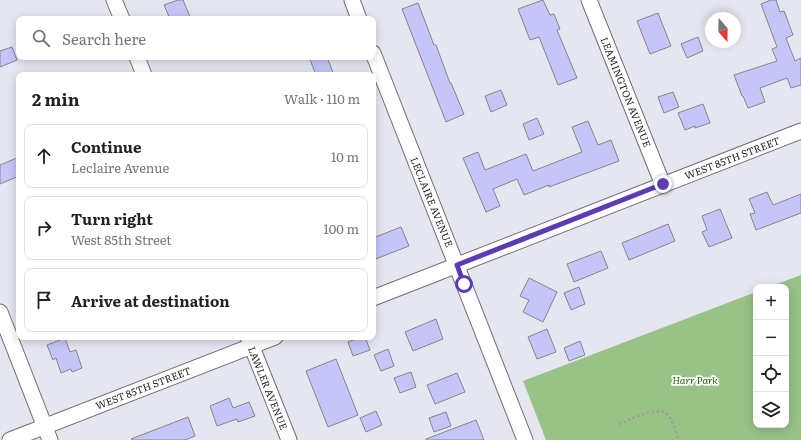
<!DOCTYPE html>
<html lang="en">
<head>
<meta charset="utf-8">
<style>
	body { margin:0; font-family:Literata,serif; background:#f6f6f6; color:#222 }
	.controls { position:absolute; right:12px; bottom:12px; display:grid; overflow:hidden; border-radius:8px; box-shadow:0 2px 10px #0003 }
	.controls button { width:36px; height:36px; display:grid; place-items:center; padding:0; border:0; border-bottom:1px solid #e0e0e0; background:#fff; color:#222; font:20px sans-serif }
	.compass { position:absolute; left:705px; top:12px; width:36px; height:36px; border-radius:50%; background:#fff; box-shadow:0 2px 10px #0003; rotate:160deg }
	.stop { position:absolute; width:12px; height:12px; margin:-9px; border:3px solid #5a3db5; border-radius:50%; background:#fff }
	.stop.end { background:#5a3db5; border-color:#fff; box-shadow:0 1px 4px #0008 }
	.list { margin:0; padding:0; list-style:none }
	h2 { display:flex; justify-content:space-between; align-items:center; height:52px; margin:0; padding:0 16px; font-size:17px }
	h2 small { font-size:13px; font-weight:400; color:#767676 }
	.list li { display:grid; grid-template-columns:26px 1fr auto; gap:12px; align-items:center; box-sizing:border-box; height:64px; margin:0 8px 8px; padding:0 8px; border:1px solid #e0e0e0; border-radius:8px }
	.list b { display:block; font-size:15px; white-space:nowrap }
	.list p { margin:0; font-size:13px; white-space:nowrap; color:#767676 }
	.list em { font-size:13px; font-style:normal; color:#767676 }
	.icon { flex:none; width:22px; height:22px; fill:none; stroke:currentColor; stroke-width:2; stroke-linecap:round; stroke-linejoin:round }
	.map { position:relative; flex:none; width:801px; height:440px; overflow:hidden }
	.search { position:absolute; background:#fff; box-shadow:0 2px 10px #0003; left:16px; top:16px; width:360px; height:44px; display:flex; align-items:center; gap:10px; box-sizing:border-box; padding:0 14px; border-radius:8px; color:#767676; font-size:15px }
	.panel { position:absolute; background:#fff; box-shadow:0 2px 10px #0003; left:16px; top:72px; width:360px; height:268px; border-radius:8px }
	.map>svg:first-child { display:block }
	.green { fill:#99c287 }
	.building { fill:#c5c5f8; stroke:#84848e }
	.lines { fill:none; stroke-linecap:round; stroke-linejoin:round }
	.minor-casing { stroke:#6f6f79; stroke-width:17 }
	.path { stroke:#9b9ba3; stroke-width:2.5; stroke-dasharray:2 3; stroke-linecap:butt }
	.minor { stroke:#fff; stroke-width:15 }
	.route { stroke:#5a3db5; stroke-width:5 }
	.labels { text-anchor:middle; stroke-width:3.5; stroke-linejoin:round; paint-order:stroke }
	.street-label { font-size:10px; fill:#242428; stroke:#fff }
	.park-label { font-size:10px; font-style:italic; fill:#2c5c0d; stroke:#fff }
</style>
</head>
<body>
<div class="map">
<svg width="801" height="440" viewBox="0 0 801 440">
	<rect width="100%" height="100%" fill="#e6e6f1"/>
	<!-- green -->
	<path class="green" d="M801,275V440H546L523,381L756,292V425H786V287H769Z"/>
	<!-- building -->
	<path class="building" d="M178,0H183L191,19H170L164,5Z
		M543,0L550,15L554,14L560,29L557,30L577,78L558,85L539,37L530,40L518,9Z
		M771,0H776L780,12L784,11L793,35L786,38L795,61L801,58V85L791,88L787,78L760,88L765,102L748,108L743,96H742L734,75L777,61L772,49L777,47L761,4Z
		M418,3L434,45H436L450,83H451L464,114L446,122L402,9Z
		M658,13L671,46L650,54L637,21Z
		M698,37L703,51L687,58L681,44Z
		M12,47L17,60L0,67V51Z
		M309,57H327L334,75H316Z
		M501,90L507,105L491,112L485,96Z
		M673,92L679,107L664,113L658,97Z
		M703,104L710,123L695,128V126L685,130L678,113Z
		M537,118L544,134L529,140L523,124Z
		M588,121L598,145L611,140L619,161L549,187V185L524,195L517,179L493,189L500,206L486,212L463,158L478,152L485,170L526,154L533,171L582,152L572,127Z
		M19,157V176L0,184V165Z
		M767,192L773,205L801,194V213L756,230L750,214L755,213L749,199Z
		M720,209L732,238L709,247L702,232L707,230L702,216Z
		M668,224L675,241L629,260L622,243Z
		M401,227L409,246L373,260V238Z
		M601,251L608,268L574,282L567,264Z
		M529,278L557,292L543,322L523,312L529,300L520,296Z
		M579,287L585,304L571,310L564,293Z
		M436,319L443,339L413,351L405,332Z
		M547,329L556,352L537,359L528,337Z
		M361,337H365L370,350L353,356L348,342Z
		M65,338L70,352L76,350L82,368L72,372L71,369L61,373L56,358L53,360L47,345Z
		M580,341L585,355L569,361L564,348Z
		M388,349L394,366L381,371L374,355Z
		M336,359L358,415L328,427L306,371Z
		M411,372L416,387L400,393L394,378Z
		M457,373L465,392L435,404L427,385Z
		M229,398L233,408L249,402L255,416L238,422L237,419L217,426L210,406Z
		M376,411L382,425L366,432L360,418Z
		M446,412L451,426L434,432L429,418Z
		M188,417L195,436L185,440H132L131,439Z
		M476,420L484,440H426V439Z"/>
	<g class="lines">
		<!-- minor casing -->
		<g class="minor-casing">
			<path id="minor" d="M114,0L122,19
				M352,0L359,19
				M589,0L663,185
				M373,53L525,440
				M137,57L144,75
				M373,298L801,131
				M0,312L50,440
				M248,337L289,440
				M10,440L275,337"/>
		</g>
		<!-- path -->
		<path class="path" d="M619,424C630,420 657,405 667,414C673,420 676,433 679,440"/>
		<!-- minor -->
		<use href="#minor" class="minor"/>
	</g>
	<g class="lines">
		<!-- route -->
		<path class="route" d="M464,284L457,265L663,184"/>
	</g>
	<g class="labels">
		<!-- street labels -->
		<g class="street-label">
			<text transform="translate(626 92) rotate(68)" y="4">LEAMINGTON AVENUE</text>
			<text transform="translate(732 158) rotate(-21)" y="4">WEST 85TH STREET</text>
			<text transform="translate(432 202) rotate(68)" y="4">LECLAIRE AVENUE</text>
			<text transform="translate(143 388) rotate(-21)" y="4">WEST 85TH STREET</text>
			<text transform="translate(268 388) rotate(68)" y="4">LAWLER AVENUE</text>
		</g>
		<!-- park labels -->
		<g class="park-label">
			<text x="695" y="384">Harr Park</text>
		</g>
	</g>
</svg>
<div class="controls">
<button>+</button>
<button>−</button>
<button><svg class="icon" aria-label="locate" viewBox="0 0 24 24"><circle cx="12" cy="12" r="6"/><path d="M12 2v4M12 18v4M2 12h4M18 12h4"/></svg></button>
<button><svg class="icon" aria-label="layers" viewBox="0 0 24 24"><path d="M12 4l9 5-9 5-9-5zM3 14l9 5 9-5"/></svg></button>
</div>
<svg class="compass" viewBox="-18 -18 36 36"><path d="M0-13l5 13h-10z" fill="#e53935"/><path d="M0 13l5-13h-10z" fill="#767676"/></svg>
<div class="stop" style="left:464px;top:284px"></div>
<div class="stop end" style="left:663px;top:184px"></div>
<div class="search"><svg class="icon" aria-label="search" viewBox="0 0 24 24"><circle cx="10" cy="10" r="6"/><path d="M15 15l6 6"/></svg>Search here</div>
<section class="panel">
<h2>2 min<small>Walk · 110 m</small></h2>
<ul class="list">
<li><svg class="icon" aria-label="ahead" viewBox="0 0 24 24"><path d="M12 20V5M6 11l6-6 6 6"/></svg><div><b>Continue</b><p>Leclaire Avenue</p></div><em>10 m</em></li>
<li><svg class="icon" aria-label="right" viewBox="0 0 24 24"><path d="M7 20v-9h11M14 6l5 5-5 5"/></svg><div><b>Turn right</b><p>West 85th Street</p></div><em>100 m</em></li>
<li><svg class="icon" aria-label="arrive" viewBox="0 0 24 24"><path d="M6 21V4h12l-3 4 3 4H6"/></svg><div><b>Arrive at destination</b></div></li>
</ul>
</section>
</div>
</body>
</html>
